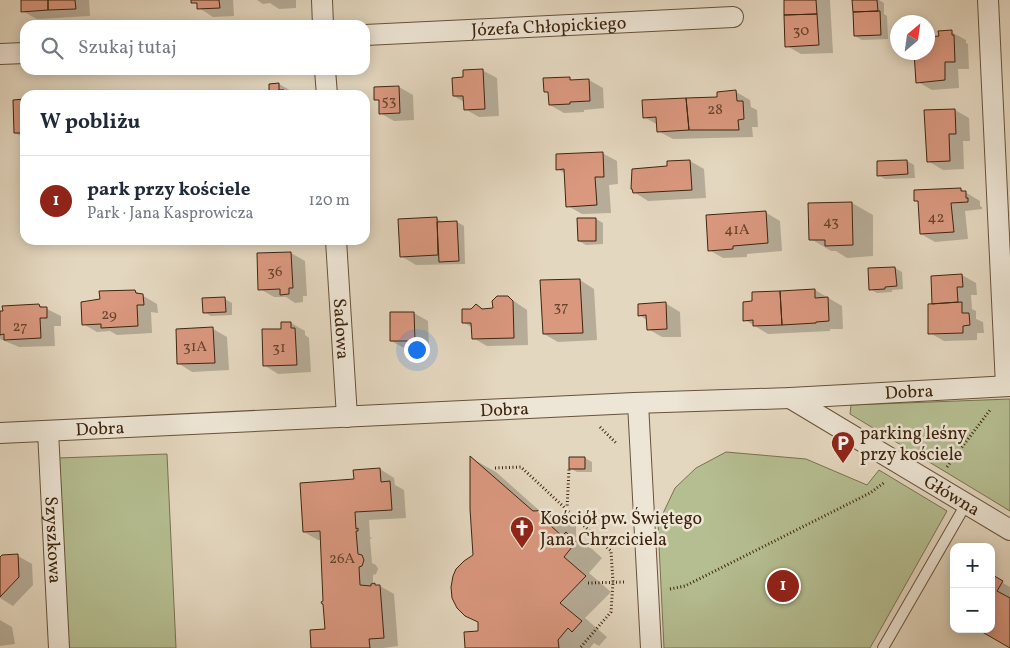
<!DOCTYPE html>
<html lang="pl">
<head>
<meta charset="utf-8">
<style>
	body { margin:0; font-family:Vollkorn,serif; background:#f2f2f3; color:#1f2937 }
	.controls { position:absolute; right:15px; bottom:15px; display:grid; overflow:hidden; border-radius:10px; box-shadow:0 2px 12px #0003 }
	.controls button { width:45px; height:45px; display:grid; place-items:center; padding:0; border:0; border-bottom:1px solid #e0e1e3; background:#fff; color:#1f2937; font:25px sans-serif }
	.compass { position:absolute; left:890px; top:15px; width:45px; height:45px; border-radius:50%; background:#fff; box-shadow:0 2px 12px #0003; rotate:29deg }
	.you { position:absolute; left:416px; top:349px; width:18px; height:18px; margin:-12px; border:4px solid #fff; border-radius:50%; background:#1a73e8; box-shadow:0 0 0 8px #1a73e833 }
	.badge { display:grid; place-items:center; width:32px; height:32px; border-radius:50%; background:#8f2418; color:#fff; font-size:16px; font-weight:700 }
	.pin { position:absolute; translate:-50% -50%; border:2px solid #fff; box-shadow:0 1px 5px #0006 }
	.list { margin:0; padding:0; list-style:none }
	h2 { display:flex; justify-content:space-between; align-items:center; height:65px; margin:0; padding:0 20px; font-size:21px }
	h2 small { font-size:16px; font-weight:400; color:#747a83 }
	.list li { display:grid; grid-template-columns:32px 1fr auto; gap:15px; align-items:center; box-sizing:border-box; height:90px; padding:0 20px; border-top:1px solid #e0e1e3 }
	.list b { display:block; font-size:19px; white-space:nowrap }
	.list p { margin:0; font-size:16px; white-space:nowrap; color:#747a83 }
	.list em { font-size:16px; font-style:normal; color:#747a83 }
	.icon { flex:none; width:28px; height:28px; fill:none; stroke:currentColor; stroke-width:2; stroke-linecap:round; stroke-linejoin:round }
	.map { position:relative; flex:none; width:1010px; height:648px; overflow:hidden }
	.search { position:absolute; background:#fff; box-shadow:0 2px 12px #0003; left:20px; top:20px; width:350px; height:55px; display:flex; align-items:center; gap:12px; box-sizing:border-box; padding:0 18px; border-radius:15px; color:#747a83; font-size:19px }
	.panel { position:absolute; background:#fff; box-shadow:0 2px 12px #0003; left:20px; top:90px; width:350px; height:155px; border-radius:15px }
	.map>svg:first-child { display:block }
	.green { fill:#b5be91; stroke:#7a7250 }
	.shadow { fill:#0003 }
	.building { fill:#da987f; stroke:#3f250e }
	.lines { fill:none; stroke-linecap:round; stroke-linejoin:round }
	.service-casing { stroke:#68523a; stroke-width:12 }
	.minor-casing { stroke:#68523a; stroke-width:22 }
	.path { stroke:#3f250e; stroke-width:3; stroke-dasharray:1 2.5; stroke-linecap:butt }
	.service { stroke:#ede5d5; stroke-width:10 }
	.minor { stroke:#ede5d5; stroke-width:20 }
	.labels { text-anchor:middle; stroke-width:5; stroke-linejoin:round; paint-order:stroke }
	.number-label { font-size:15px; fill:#66422a }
	.street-label { font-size:18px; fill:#3f250e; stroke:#ede5d5 }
	.poi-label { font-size:18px; fill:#3f250e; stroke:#ede5d5; text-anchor:start }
</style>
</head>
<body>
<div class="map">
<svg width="1010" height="648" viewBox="0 0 1010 648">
	<rect width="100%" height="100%" fill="#e4d7bf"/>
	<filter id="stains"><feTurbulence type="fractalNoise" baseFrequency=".004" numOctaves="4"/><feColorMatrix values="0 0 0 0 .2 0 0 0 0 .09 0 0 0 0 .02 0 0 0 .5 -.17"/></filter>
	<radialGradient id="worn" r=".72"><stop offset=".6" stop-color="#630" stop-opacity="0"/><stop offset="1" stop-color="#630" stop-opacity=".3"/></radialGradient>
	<!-- green -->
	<path class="green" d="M1010,399V511L850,414L851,405Z
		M726,452L806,459L867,485L879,470L947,511L870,648H664L658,524L675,488L696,468Z
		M167,454L176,648H69L58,458Z"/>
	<!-- shadow -->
	<path class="shadow" d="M22,0H89L90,16L37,19L22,11Z
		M193,0H233L234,16L213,17L199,8V5L193,2Z
		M257,0H296V8L279,9L270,3L263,4Z
		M785,0H830L833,53L801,54L787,46Z
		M854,0H879L884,3V14L887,16L888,39L862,40L855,36Z
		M951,32L966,40V43L968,44L969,69H958L959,88L932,90L918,82L928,52V38L940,37Z
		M482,70L497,78L499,116L479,117L465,109L464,102L454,96L464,79Z
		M569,78L573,81L589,80L603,88L604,108L584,110V112L564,113L550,105L549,93L545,91Z
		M279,84L293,92V95H250L271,92Z
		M399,87L413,95L414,120L394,121L380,113V102L376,99Z
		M736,92L750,100L751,107L757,110L758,127H752L753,137L673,139L658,131V125L644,117L718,98V93Z
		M25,100V138L15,133Z
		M955,110L969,118L970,141H963L964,169L943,170L928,161Z
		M602,153L617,161L618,184L609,185L611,213L582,214L568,206L566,174L557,169Z
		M690,161L704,169L706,198L648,201L634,192L669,167Z
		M907,161L914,165L915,178L885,179L878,175Z
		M960,189L980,201V206L982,207V209L965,211L968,239L935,242L921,234L920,203L916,200Z
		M852,203L873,215V256L847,258L836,251H831L811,239Z
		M765,212L780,221L782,251L747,254V257L723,258L709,250Z
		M436,218L444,223L457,222L464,226L465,264L416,265L401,256Z
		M596,219L603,223V244L586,245L579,241Z
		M291,253L305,261L307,296H303V302L295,303L286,297H274L260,289L258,255Z
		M895,268L902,272L903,289L892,290V292L877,293L870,289Z
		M962,275L976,283L977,295H971L972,309L976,311V319L983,322L984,333H977V340L944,341L930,333L934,305L932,277Z
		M580,280L594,289L597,340L558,342L544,334Z
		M815,290L842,306L843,329H830V331L768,334L745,320Z
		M135,291L157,304L158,313L151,312L152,333L117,335L110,331L97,332L83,324Z
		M508,297L527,310L528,345L487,346L473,338V328L463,322L472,310L477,305L485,310H494Z
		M225,299L232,303V315L211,316L204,312Z
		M665,303L680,312L681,337H662L648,329L647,320L639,315Z
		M39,305L61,316V326H54L55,346L19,347L0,339V313Z
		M391,313H414L428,321L429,349H406L391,341Z
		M291,323L305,331V335L309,338L311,372L278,374L264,365L282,330Z
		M213,329L227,337L229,370L192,372L178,363L177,330Z
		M471,458L496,472L541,512L549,511L576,526V540L592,549L602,558L589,573L611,592L585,618L607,637L599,646L594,643L590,648H467L479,633V623L466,615L475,556Z
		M585,458L592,462V472H577L570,468Z
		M380,469L394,478L395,485L404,490L406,518L369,520L370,537L372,538L370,539L372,563L376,565L378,569L376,574L373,575V585L380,586L394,594L398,646L383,648H313L326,630L321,540H318L304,532L355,481Z
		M18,556L32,564L33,585L13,606L0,598V557Z
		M991,576L1010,587V647L991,629Z
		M0,620L12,627L15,644L0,646Z"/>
	<!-- building -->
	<path class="building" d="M21,0H48V10L21,12Z
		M48,0H75L76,9L48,10Z
		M191,0H219L220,8L197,9V3H191Z
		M784,0H816L817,14L784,15Z
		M852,0H877L878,11L853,12Z
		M880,11L881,35L854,36L853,12Z
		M817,14L819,45L785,47L784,15Z
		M952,30V35H954L955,62H945V80L916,83L914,52H928V37L939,36L938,31Z
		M483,69L485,109L464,110L463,96H453L452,78L463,77V70Z
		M570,77V80L589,79L590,101L570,102V104L549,105L548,92H544L543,78Z
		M279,83V90H284V95H248V91H269V84Z
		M399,86L400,113L379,114V100H374V87Z
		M736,90L737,101H743L744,119L738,120L739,130H689L686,98L717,97V92Z
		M139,92V95H107V94Z
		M686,98L689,130L657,132L656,117L643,118L642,100Z
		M25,99V133H14L13,100Z
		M955,109L956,134H949L950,161L927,162L924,110Z
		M603,152L604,177H595L597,205L566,207L564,169L556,170V154Z
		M690,160L692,190L633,193L632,189H631L632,169L667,166V161Z
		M907,160L908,174L877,176V161Z
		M961,188V191H966V198H968V202L951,203L954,232L920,234L918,201H914V190Z
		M852,202L853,245L825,246V240H809L808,203Z
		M766,211L768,243L733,246V249L708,251L706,215Z
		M437,217L438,255L400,257L398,219Z
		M577,218H596V241H578Z
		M457,221L459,261L439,262L437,222Z
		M291,252L293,288H289V294L280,295V289L258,290L257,253Z
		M895,267L897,286L885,287V289L869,290L868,268Z
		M962,274L963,287H957L958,302L932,304L931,276Z
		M580,279L583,333L543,334L540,280Z
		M815,289V298L828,297L829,321L816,322V323L782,325L780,291Z
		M135,290L136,293L143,294L144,305H137L138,326L101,328V324L82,325L81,302L100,299L99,291Z
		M780,291L782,325L753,326V320L743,321V302L752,301V292Z
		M497,296H508L513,301L514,338L472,339L471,323H462V309H471L476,304L482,309L493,308L492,301Z
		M225,297L226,312L203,313L202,298Z
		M666,302L667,329L647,330L646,315L638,316V304Z
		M962,302V313H969L970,325L963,326V333L928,334V304Z
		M39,304L40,307H47V318H40L41,338L4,340V334L0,335V311H3L2,306Z
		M390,312H414L415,341H390Z
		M281,322H291V328H295L297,365L263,366L262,329H281Z
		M213,327L215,363L177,364L176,329Z
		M470,456L533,511L550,510L551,526L562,536L566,532L576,542L564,557L586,576L560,603L582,621L572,632L568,628L558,640L559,648H465L464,632L478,631V622L465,616L457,608L452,598L451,587L453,576L456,569L464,561L473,555L470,509Z
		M569,457H585V469H569Z
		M380,468L381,482L390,481L392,510L355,512L356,529L358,528V531H356L358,554L362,555L364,560L362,566L359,567L360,585L371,586V584L375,583V585H380L384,638L369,639L370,648H311L310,630L325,629L323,604H322L321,602L323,601L320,531L303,532L300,483L354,479L353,470Z
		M18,554L19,577L0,597V557L2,555Z
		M991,574L1003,581L997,591L1010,598V648L977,629H991Z"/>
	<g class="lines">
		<!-- service casing -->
		<g class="service-casing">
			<path id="service" d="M883,648L966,504"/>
		</g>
		<!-- minor casing -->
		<g class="minor-casing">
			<g id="minor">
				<path d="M322,0L323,25"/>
				<path d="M988,0L1006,386"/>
				<path id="s1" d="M365,35L733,17"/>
				<path d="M0,54L25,53"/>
				<path d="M325,70L327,95"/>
				<path id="s2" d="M336,240L347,417"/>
				<path id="s3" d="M790,398L1010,530"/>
				<path d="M638,403L651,648"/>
				<path id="s4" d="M48,431L59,648"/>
				<path id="s5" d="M0,433L634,403L790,398L1010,386"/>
			</g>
		</g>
		<!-- path -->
		<path class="path" d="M600,427L617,444
			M947,467L990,410
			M495,468L521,467L611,551L613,582L611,612L580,648
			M567,509L569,469
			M588,583L625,582
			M670,589L685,586L870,493L885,482"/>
		<!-- service -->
		<use href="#service" class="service"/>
		<!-- minor -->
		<use href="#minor" class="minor"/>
	</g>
	<!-- icons -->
	<defs>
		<g id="parking-pin" transform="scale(1.25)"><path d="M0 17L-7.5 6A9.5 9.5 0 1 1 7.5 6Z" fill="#8f2418" stroke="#ede5d5"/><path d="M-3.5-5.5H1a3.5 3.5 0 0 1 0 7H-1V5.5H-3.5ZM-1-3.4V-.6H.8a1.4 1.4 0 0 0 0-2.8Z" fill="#fff"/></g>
		<g id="church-pin" transform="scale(1.25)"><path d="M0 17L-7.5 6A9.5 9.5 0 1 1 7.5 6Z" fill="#8f2418" stroke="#ede5d5"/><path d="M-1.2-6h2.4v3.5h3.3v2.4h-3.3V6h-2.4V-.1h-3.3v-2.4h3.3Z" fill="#fff"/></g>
	</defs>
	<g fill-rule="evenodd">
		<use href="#parking-pin" x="843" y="443"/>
		<use href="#church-pin" x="522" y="528"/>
	</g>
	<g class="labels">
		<!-- number labels -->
		<g class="number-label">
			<text x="801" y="35">30</text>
			<text x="389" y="105">53</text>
			<text x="715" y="114">28</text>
			<text x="936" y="222">42</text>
			<text x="831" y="226">43</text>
			<text x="737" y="234">41A</text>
			<text x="275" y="276">36</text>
			<text x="561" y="311">37</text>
			<text x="109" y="319">29</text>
			<text x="20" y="331">27</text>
			<text x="195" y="351">31A</text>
			<text x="279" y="352">31</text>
			<text x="342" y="563">26A</text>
		</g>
		<!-- street labels -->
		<g class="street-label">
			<text dy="6" stroke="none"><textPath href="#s1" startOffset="184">Józefa Chłopickiego</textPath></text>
			<text dy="6" stroke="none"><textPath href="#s2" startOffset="89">Sadowa</textPath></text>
			<text dy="6" stroke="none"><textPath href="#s5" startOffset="910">Dobra</textPath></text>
			<text dy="6" stroke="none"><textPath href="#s5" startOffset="505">Dobra</textPath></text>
			<text dy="6" stroke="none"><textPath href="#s5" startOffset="100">Dobra</textPath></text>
			<text dy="6" stroke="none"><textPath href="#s3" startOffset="189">Główna</textPath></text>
			<text dy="6" stroke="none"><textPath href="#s4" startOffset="109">Szyszkowa</textPath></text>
		</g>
		<!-- poi labels -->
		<g class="poi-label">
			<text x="860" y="439">parking leśny<tspan x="860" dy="21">przy kościele</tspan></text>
			<text x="540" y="524">Kościół pw. Świętego<tspan x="540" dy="21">Jana Chrzciciela</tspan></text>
		</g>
	</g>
	<rect width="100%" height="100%" filter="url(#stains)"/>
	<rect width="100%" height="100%" fill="url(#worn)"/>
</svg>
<div class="controls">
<button>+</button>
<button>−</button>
</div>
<svg class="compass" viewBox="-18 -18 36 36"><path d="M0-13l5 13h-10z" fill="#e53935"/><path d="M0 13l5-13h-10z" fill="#747a83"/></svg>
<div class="you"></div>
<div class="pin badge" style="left:783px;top:586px">1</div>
<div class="search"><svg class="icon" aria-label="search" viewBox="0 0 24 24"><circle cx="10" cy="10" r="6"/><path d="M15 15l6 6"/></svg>Szukaj tutaj</div>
<section class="panel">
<h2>W pobliżu<small></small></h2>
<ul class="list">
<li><span class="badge">1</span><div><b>park przy kościele</b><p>Park · Jana Kasprowicza</p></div><em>120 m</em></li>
</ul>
</section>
</div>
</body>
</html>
